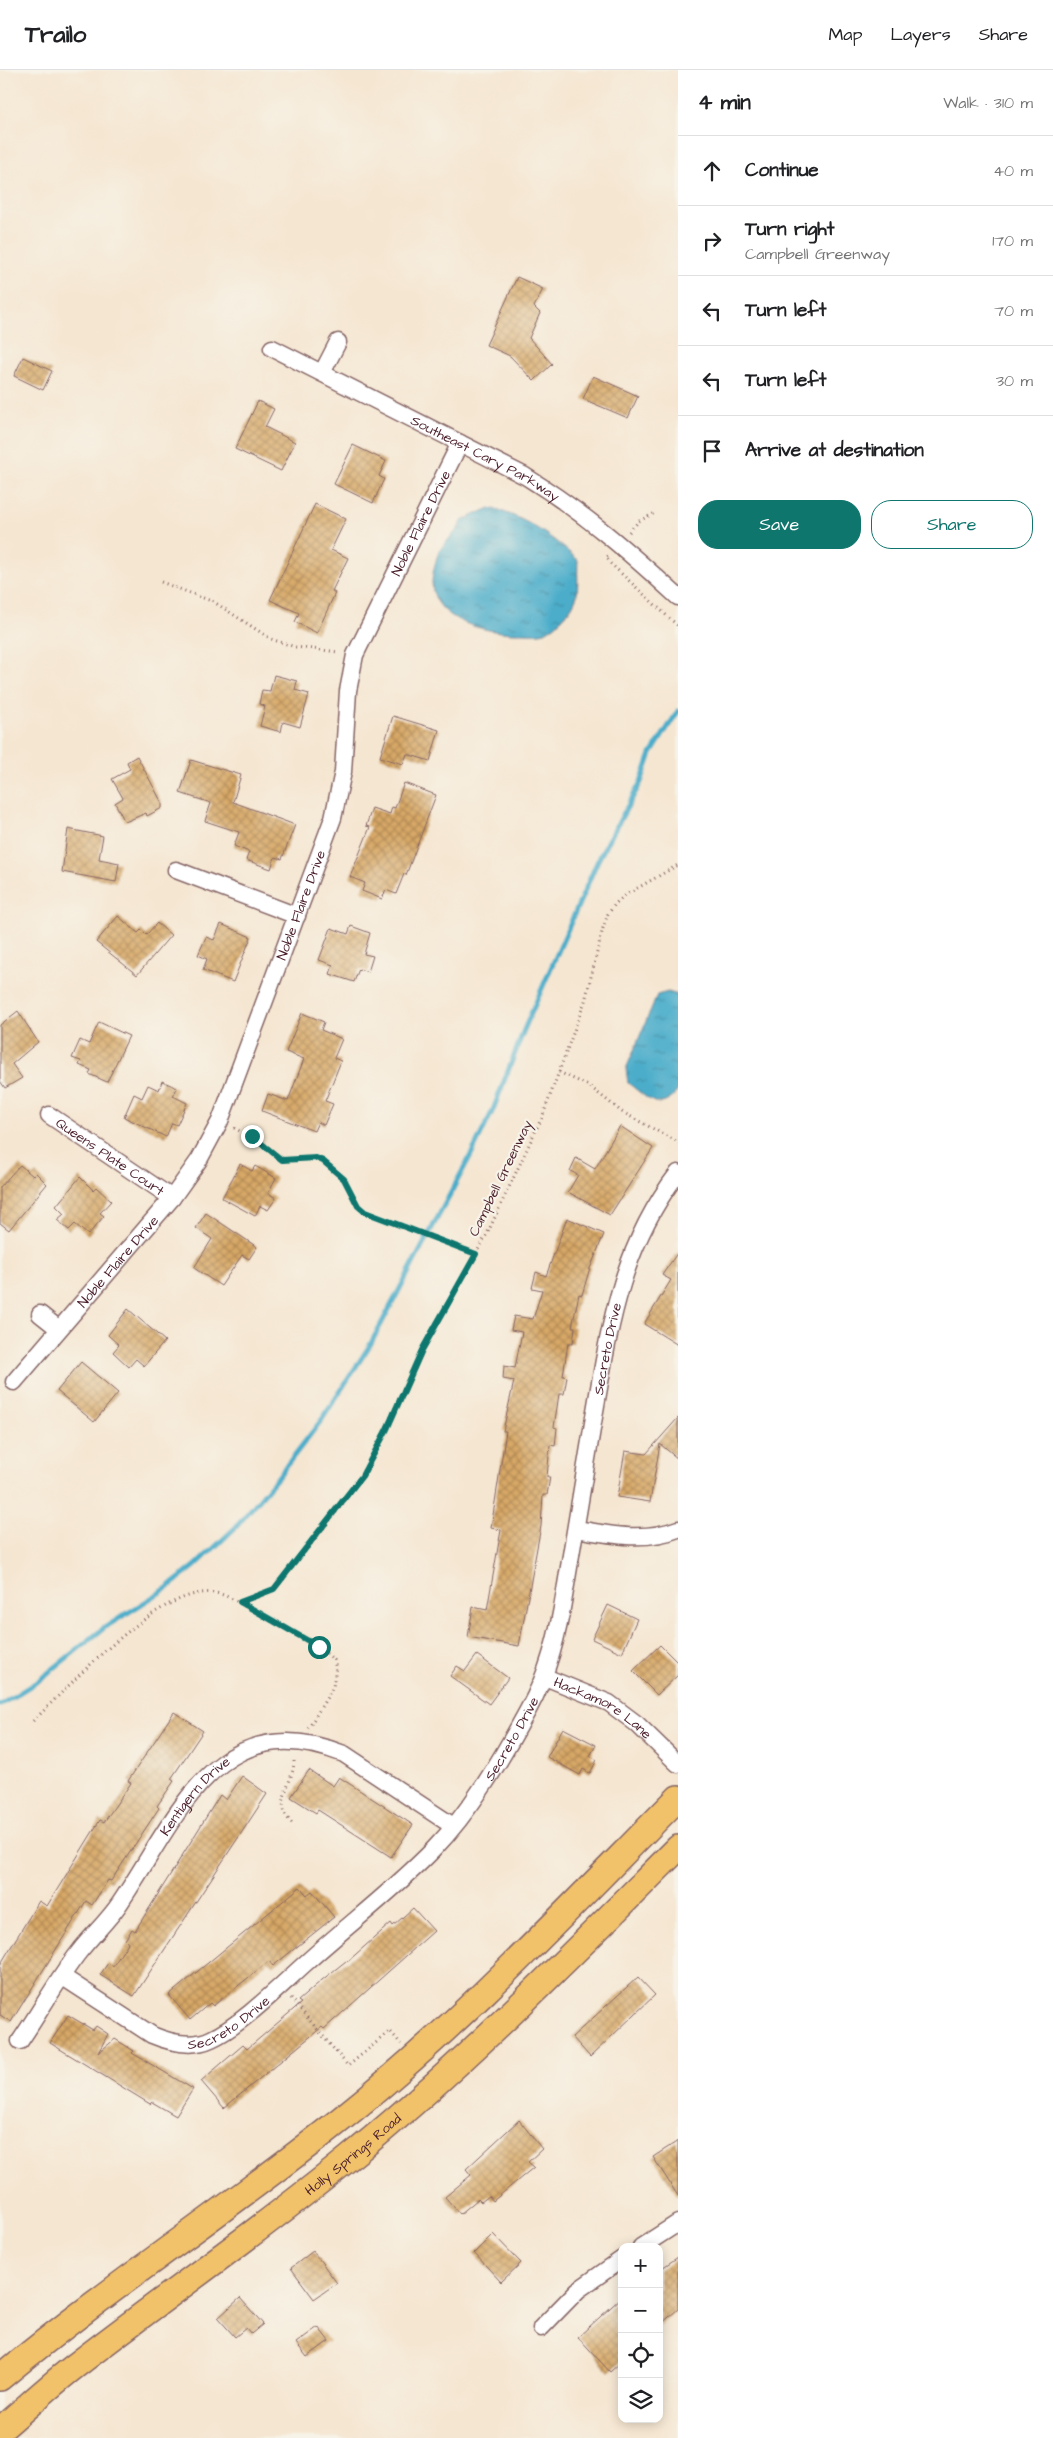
<!DOCTYPE html>
<html lang="en">
<head>
<meta charset="utf-8">
<style>
	body { margin:0; font-family:"Architects Daughter",sans-serif; background:#f2f2f2; color:#202124 }
	.controls { position:absolute; right:15px; bottom:15px; display:grid; overflow:hidden; border-radius:10px; box-shadow:0 2px 12px #0003 }
	.controls button { width:45px; height:45px; display:grid; place-items:center; padding:0; border:0; border-bottom:1px solid #e0e0e0; background:#fff; color:#202124; font:25px sans-serif }
	.stop { position:absolute; width:15px; height:15px; margin:-11px; border:4px solid #0f766e; border-radius:50%; background:#fff }
	.stop.end { background:#0f766e; border-color:#fff; box-shadow:0 1px 5px #0008 }
	.list { margin:0; padding:0; list-style:none }
	h2 { display:flex; justify-content:space-between; align-items:center; height:65px; margin:0; padding:0 20px; font-size:21px }
	h2 small { font-size:16px; font-weight:400; color:#757577 }
	.list li { display:grid; grid-template-columns:32px 1fr auto; gap:15px; align-items:center; box-sizing:border-box; height:70px; padding:0 20px; border-top:1px solid #e0e0e0 }
	.list b { display:block; font-size:19px; white-space:nowrap }
	.list p { margin:0; font-size:16px; white-space:nowrap; color:#757577 }
	.list em { font-size:16px; font-style:normal; color:#757577 }
	.actions { display:flex; gap:10px; padding:15px 20px }
	.actions a { flex:1; padding:11px 0; border:1px solid #0f766e; border-radius:20px; text-align:center; font-size:18px; color:#0f766e }
	.actions .main { background:#0f766e; color:#fff }
	.icon { flex:none; width:28px; height:28px; fill:none; stroke:currentColor; stroke-width:2; stroke-linecap:round; stroke-linejoin:round }
	.map { position:relative; flex:none; width:678px; height:2368px; overflow:hidden }
	header { display:flex; align-items:center; gap:30px; box-sizing:border-box; height:70px; padding:0 25px; background:#fff; border-bottom:1px solid #e0e0e0 }
	header strong { font-size:24px }
	nav { display:flex; gap:28px; margin-inline-start:auto; font-size:18px }
	main { display:flex }
	aside { flex:1; background:#fff }
	.map>svg:first-child { display:block }
	.water { fill:url(#water-ripples); stroke:#4a667a }
	.lines { fill:none; stroke-linecap:round; stroke-linejoin:round }
	.stream { stroke:#4badca; stroke-width:5 }
	.building { fill:url(#building-cross-hatch) }
	.street-casing { stroke:#866565; stroke-width:19 }
	.primary-casing { stroke:#866565; stroke-width:28 }
	.path { stroke:#866565; stroke-width:3; stroke-dasharray:1 4; stroke-linecap:butt }
	.street { stroke:#fff; stroke-width:16 }
	.primary { stroke:#f2c26a; stroke-width:25 }
	.route { stroke:#0f766e; stroke-width:6 }
	.labels { text-anchor:middle; stroke-width:4.5; stroke-linejoin:round; paint-order:stroke }
	.street-label { font-size:14px; fill:#4a1f2b; stroke:#f7f3e8 }
</style>
</head>
<body>
<header>
<strong>Trailo</strong>
<nav><a>Map</a><a>Layers</a><a>Share</a></nav>
</header>
<main>
<div class="map">
<svg width="678" height="2368" viewBox="0 0 678 2368">
	<defs>
		<pattern id="water-ripples" width="26" height="14" patternUnits="userSpaceOnUse" patternTransform="scale(1.25)"><rect width="26" height="14" fill="#4badca"/><path d="M2 4q2-2 4 0t4 0M15 11q2-2 4 0t4 0" fill="none" stroke="#408ca4"/></pattern>
		<pattern id="building-cross-hatch" width="8" height="8" patternUnits="userSpaceOnUse" patternTransform="scale(1.25)"><rect width="8" height="8" fill="#d7a866"/><path d="M0 0l8 8M0 8l8-8" fill="none" stroke="#b08854"/></pattern>
	</defs>
	<rect width="100%" height="100%" fill="#f7f3e8"/>
	<filter id="ink" filterUnits="userSpaceOnUse"><feTurbulence type="fractalNoise" baseFrequency=".02" numOctaves="2"/><feDisplacementMap in="SourceGraphic" scale="10" xChannelSelector="R" yChannelSelector="G"/><feConvolveMatrix kernelMatrix="1 2 1 2 8 2 1 2 1" color-interpolation-filters="sRGB"/></filter>
	<filter id="wash" filterUnits="userSpaceOnUse"><feTurbulence type="fractalNoise" baseFrequency=".0096" numOctaves="4" result="noise"/><feDisplacementMap in="SourceGraphic" scale="20" xChannelSelector="R" yChannelSelector="G"/><feGaussianBlur stdDeviation="1.12" result="paint"/><feColorMatrix in="noise" values="0 0 0 0 0 0 0 0 0 0 0 0 0 0 0 0 0 1.4 0 .05"/><feComposite in="paint" operator="in"/></filter>
	<g filter="url(#wash)">
		<rect width="100%" height="100%" fill="#f5e6d1"/>
		<!-- water -->
		<path class="water" d="M490,438C526,447 551,466 578,490C577,501 579,517 576,528C572,540 557,556 545,562C539,564 529,563 523,563C491,564 433,553 432,513C432,505 436,487 440,480C448,468 456,464 463,450Z
			M668,922L678,925V1020C660,1046 647,1027 628,1013L626,999L657,925Z"/>
		<g class="lines">
			<!-- stream -->
			<path class="stream" d="M0,1635L38,1611L104,1558L167,1518L195,1496L236,1457L277,1408L323,1348L370,1275L473,1081L493,1040L523,962L598,790L641,712L651,684L678,641"/>
		</g>
		<g id="blocks">
			<!-- building -->
			<path class="building" d="M517,207L543,219L534,237L540,243L529,268L552,294L534,311L510,286L486,275Z
				M23,287L52,301L43,320L14,306Z
				M593,306L638,326L628,348L583,329Z
				M258,331L274,339L265,357L295,372L281,401L235,379Z
				M353,375L386,391L379,406L384,409L373,433L334,414Z
				M315,434L346,449L331,480L348,488L332,521L335,523L317,563L295,552L299,543L270,530Z
				M274,605L297,611L295,620L309,624L300,657L283,652L281,662L260,656L265,636L259,634L262,620L270,621Z
				M393,646L439,660L430,691L407,684L403,694L380,687Z
				M137,686L162,733V738L147,746L146,743L125,752L115,733L123,728L112,709L130,699L127,692Z
				M191,690L241,705L233,732L295,755L282,789L275,787L271,799L246,790L249,782L234,776L239,762L205,751L211,733L180,723Z
				M404,713L436,725L406,805L404,804L396,824L386,820L382,829L362,821L365,813L350,807L370,757L366,756L372,738L390,744L392,737L395,738Z
				M68,759L103,766L99,789L119,793L116,812L62,802Z
				M118,846L138,863L141,860L146,865L157,853L171,865L137,905L96,872Z
				M221,854L251,867L233,912L203,900L207,889L198,885L206,867L214,870Z
				M351,856L370,863L364,884L373,886L368,902L359,899L354,912L330,904L333,895L319,890L331,858L348,864Z
				M18,941L38,972L12,994L22,1008L5,1018L0,1011V955Z
				M302,943L324,952L321,960L342,969L334,988L341,991L325,1031L333,1034L324,1055L318,1052L314,1061L262,1041L268,1024L288,1031L304,989L286,982Z
				M99,952L129,966L107,1012L89,1004L91,1000L79,995L81,991L72,988L80,970L89,974Z
				M162,1011L177,1018L173,1026L187,1033L177,1055L172,1053L166,1067L124,1047L134,1024L142,1028L148,1015L159,1020Z
				M620,1056L653,1078L610,1145L568,1122L578,1105L570,1101L576,1088L595,1099Z
				M240,1094L252,1101L255,1096L276,1108L268,1123L276,1128L268,1140L260,1136L255,1146L222,1128Z
				M20,1095L33,1106L36,1103L47,1114L9,1160L0,1153V1117Z
				M80,1107L93,1120L96,1117L111,1131L100,1143L104,1146L88,1165L75,1154L69,1160L57,1150L64,1144L56,1136Z
				M206,1143L257,1177L249,1189L242,1185L221,1216L194,1198L212,1169L196,1158Z
				M567,1148L604,1164L589,1201L582,1225L579,1224L572,1257H575L573,1273H568L563,1306L567,1307L564,1324H559L554,1357L557,1358L555,1376L550,1375L547,1407H550L547,1425H543L541,1456L519,1576L468,1567L473,1537L487,1540L501,1460L491,1458L506,1361H503L514,1311L503,1309L504,1296L515,1298L522,1262L511,1260L514,1246L533,1249L542,1220L532,1218L536,1202L546,1206Z
				M678,1182V1275L644,1254L671,1210L662,1205Z
				M128,1239L165,1271L144,1296L136,1289L129,1297L113,1282L119,1275L108,1265Z
				M81,1292L118,1323L94,1352L57,1321Z
				M678,1348V1389L660,1374L650,1432L617,1427L625,1381L646,1384Z
				M608,1535L637,1549L622,1583L592,1569Z
				M660,1575L678,1593V1605L657,1625L633,1601Z
				M477,1585L508,1608L489,1634L450,1606L457,1596L465,1601Z
				M174,1642L203,1661L171,1709L174,1711L157,1736L159,1738L111,1811L108,1810L92,1835L86,1831L11,1952L0,1945V1895L39,1831L47,1836L100,1750L104,1752L131,1713L128,1711Z
				M563,1658L596,1675L590,1686L597,1690L590,1703L583,1699L580,1705L547,1687Z
				M309,1700L333,1716L339,1707L413,1755L391,1787L318,1740L316,1743L291,1727Z
				M242,1706L267,1724L134,1926L100,1905L108,1893L113,1896L128,1873L125,1870L132,1859L135,1861L220,1725L226,1730Z
				M300,1817L307,1825L312,1821L334,1847L273,1896L269,1891L213,1936L210,1933L190,1950L169,1925Z
				M413,1838L434,1861L324,1959L322,1957L224,2038L201,2011L243,1975L247,1979L301,1933L298,1931L322,1910L346,1891L347,1892L391,1853L393,1856Z
				M638,1907L655,1925L590,1987L572,1967Z
				M68,1945L93,1960L96,1956L108,1964L98,1983L115,1969L134,1981L132,1983L193,2019L176,2046L152,2032L150,2034L50,1973Z
				M519,2050L542,2079L528,2092L534,2097L493,2131L489,2126L481,2132L478,2129L460,2144L445,2127L471,2105L466,2099Z
				M678,2071V2126L653,2087Z
				M493,2164L521,2193L501,2212L474,2183Z
				M313,2181L337,2213L314,2229L291,2198Z
				M678,2187V2239L659,2256V2200Z
				M622,2227V2291L610,2302L578,2267Z
				M240,2228L263,2254L251,2264L246,2258L235,2267L218,2248Z
				M318,2257L329,2271L307,2287L296,2273Z"/>
		</g>
	</g>
	<g filter="url(#ink)">
		<use href="#blocks" fill-opacity="0" stroke="#866565" stroke-width="1"/>
		<g class="lines">
			<!-- street casing -->
			<g class="street-casing">
				<g id="street">
					<path id="s1" d="M272,278L525,406C582,441 629,482 678,527"/>
					<path d="M322,303L338,272"/>
					<path d="M176,800L297,846"/>
					<path id="s2" d="M49,1045L172,1128"/>
					<path d="M40,1244L59,1259"/>
					<path id="s3" d="M14,1312L172,1128L199,1090L220,1051L333,748L343,702L348,621L355,585L460,373"/>
					<path d="M576,1459C610,1465 645,1472 678,1459"/>
					<path id="s4" d="M545,1607L609,1633L637,1654L678,1694"/>
					<path id="s5" d="M63,1907L152,1965C171,1973 192,1978 211,1969C242,1955 282,1914 308,1891C349,1854 394,1820 433,1780C471,1741 502,1688 528,1640C549,1602 558,1564 565,1521C575,1461 585,1401 595,1341C610,1254 622,1176 678,1103"/>
					<path id="s6" d="M20,1971C40,1942 57,1910 79,1882C92,1865 108,1851 120,1833C178,1747 217,1634 344,1684L453,1756"/>
					<path d="M641,2177L678,2153"/>
					<path d="M541,2258L578,2220L622,2189"/>
				</g>
			</g>
			<!-- primary casing -->
			<g class="primary-casing">
				<g id="primary">
					<path d="M0,2308C109,2217 229,2139 340,2050C462,1953 569,1838 678,1728"/>
					<path id="s7" d="M0,2360C26,2338 51,2314 79,2293C167,2225 258,2162 344,2092C463,1996 570,1886 678,1778"/>
				</g>
			</g>
			<!-- path -->
			<path class="path" d="M629,462L639,451L655,443
				M608,486L606,487L611,494L678,556
				M161,512L214,532L271,569L295,577L339,582
				M559,1002L589,1016L622,1042L678,1072
				M234,1058L261,1072L282,1090L316,1088L323,1091L344,1109L358,1136L365,1142L476,1183
				M240,1533L319,1577L334,1590L336,1599L333,1617L308,1659
				M33,1651C71,1615 159,1515 215,1523C224,1524 232,1529 240,1533L274,1519L284,1508L344,1432L375,1383L422,1280L488,1162L543,1045L585,931L603,858L608,844L616,833L627,824L678,795
				M292,1753C271,1733 295,1712 294,1689
				M291,1928L348,1996L390,1961L401,1974"/>
			<!-- street -->
			<use href="#street" class="street"/>
			<!-- primary -->
			<use href="#primary" class="primary"/>
		</g>
	</g>
	<g class="lines" filter="url(#ink)">
		<!-- route -->
		<path class="route" d="M252,1066L282,1090L316,1088L323,1091L344,1109L358,1136L365,1142L476,1184L422,1280L387,1359L362,1406L274,1519L240,1532L319,1577"/>
	</g>
	<g class="labels">
		<!-- street labels -->
		<g class="street-label">
			<text dy="5" stroke="none"><textPath href="#s1" startOffset="240">Southeast Cary Parkway</textPath></text>
			<text dy="5" stroke="none"><textPath href="#s3" startOffset="969">Noble Flaire Drive</textPath></text>
			<text dy="5" stroke="none"><textPath href="#s3" startOffset="564">Noble Flaire Drive</textPath></text>
			<text dy="5" stroke="none"><textPath href="#s2" startOffset="74">Queens Plate Court</textPath></text>
			<text transform="translate(500 1108) rotate(-64)" y="5">Campbell Greenway</text>
			<text dy="5" stroke="none"><textPath href="#s3" startOffset="159">Noble Flaire Drive</textPath></text>
			<text dy="5" stroke="none"><textPath href="#s5" startOffset="1000">Secreto Drive</textPath></text>
			<text dy="5" stroke="none"><textPath href="#s4" startOffset="66">Hackamore Lane</textPath></text>
			<text dy="5" stroke="none"><textPath href="#s5" startOffset="596">Secreto Drive</textPath></text>
			<text dy="5" stroke="none"><textPath href="#s6" startOffset="302">Kentigern Drive</textPath></text>
			<text dy="5" stroke="none"><textPath href="#s5" startOffset="190">Secreto Drive</textPath></text>
			<text dy="5" stroke="none"><textPath href="#s7" startOffset="448">Holly Springs Road</textPath></text>
		</g>
	</g>
</svg>
<div class="controls">
<button>+</button>
<button>−</button>
<button><svg class="icon" aria-label="locate" viewBox="0 0 24 24"><circle cx="12" cy="12" r="6"/><path d="M12 2v4M12 18v4M2 12h4M18 12h4"/></svg></button>
<button><svg class="icon" aria-label="layers" viewBox="0 0 24 24"><path d="M12 4l9 5-9 5-9-5zM3 14l9 5 9-5"/></svg></button>
</div>
<div class="stop" style="left:319px;top:1577px"></div>
<div class="stop end" style="left:252px;top:1066px"></div>
</div>
<aside>
<h2>4 min<small>Walk · 310 m</small></h2>
<ul class="list">
<li><svg class="icon" aria-label="ahead" viewBox="0 0 24 24"><path d="M12 20V5M6 11l6-6 6 6"/></svg><div><b>Continue</b></div><em>40 m</em></li>
<li><svg class="icon" aria-label="right" viewBox="0 0 24 24"><path d="M7 20v-9h11M14 6l5 5-5 5"/></svg><div><b>Turn right</b><p>Campbell Greenway</p></div><em>170 m</em></li>
<li><svg class="icon" aria-label="left" viewBox="0 0 24 24"><path d="M17 20v-9H6M10 6l-5 5 5 5"/></svg><div><b>Turn left</b></div><em>70 m</em></li>
<li><svg class="icon" aria-label="left" viewBox="0 0 24 24"><path d="M17 20v-9H6M10 6l-5 5 5 5"/></svg><div><b>Turn left</b></div><em>30 m</em></li>
<li><svg class="icon" aria-label="arrive" viewBox="0 0 24 24"><path d="M6 21V4h12l-3 4 3 4H6"/></svg><div><b>Arrive at destination</b></div></li>
</ul>
<div class="actions"><a class="main">Save</a><a>Share</a></div>
</aside>
</main>
</body>
</html>
